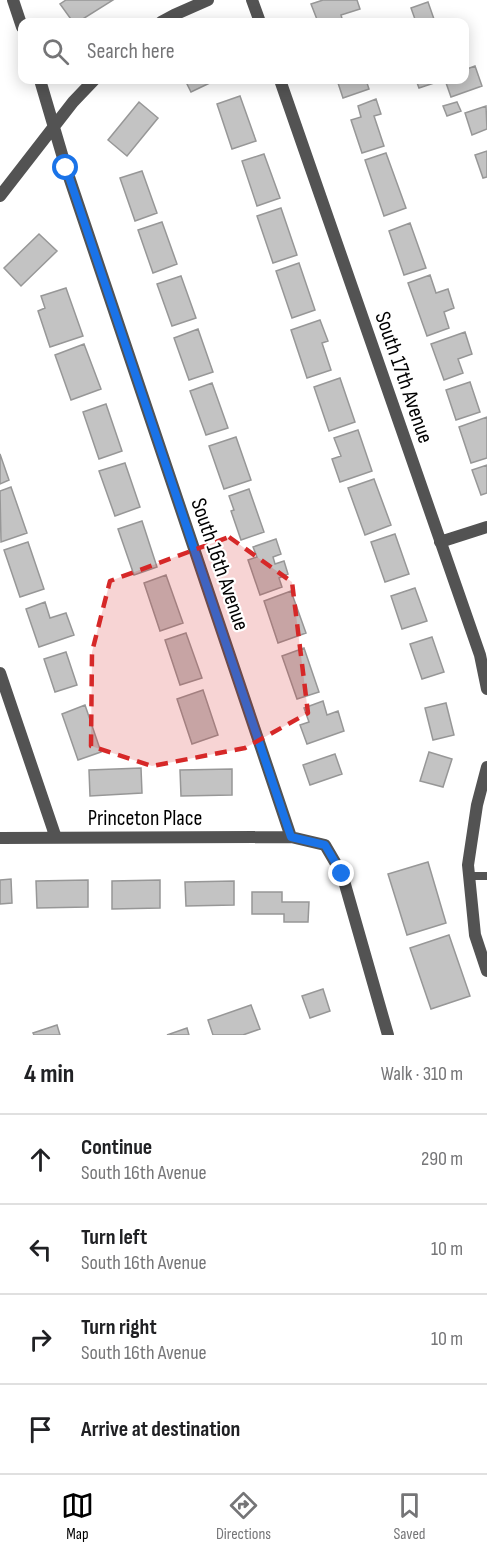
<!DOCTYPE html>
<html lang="en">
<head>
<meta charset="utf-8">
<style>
	body { margin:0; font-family:"Sofia Sans Condensed",sans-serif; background:#f2f2f2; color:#202124 }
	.stop { position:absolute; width:18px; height:18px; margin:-14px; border:4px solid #1a73e8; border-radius:50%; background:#fff }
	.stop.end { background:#1a73e8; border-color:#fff; box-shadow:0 2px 6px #0008 }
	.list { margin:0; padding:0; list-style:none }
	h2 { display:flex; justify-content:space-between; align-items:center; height:78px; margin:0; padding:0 24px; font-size:26px }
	h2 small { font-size:20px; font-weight:400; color:#757577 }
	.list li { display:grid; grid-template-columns:39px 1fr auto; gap:18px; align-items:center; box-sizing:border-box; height:90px; padding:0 24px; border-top:2px solid #e0e0e0 }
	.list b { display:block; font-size:22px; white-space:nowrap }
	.list p { margin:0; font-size:20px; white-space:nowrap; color:#757577 }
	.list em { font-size:20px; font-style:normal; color:#757577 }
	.icon { flex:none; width:33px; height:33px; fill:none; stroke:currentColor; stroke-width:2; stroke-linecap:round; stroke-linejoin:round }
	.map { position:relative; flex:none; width:487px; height:1035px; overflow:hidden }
	.search { position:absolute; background:#fff; box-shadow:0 3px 15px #0003; left:18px; right:18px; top:18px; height:66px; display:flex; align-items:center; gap:15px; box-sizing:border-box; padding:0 21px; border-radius:12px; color:#757577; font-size:22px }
	.sheet { height:438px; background:#fff }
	nav { display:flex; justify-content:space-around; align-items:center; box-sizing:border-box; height:84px; border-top:2px solid #e0e0e0; background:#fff; font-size:16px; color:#757577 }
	nav a { display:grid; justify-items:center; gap:3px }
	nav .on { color:#000 }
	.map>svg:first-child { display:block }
	.building { fill:#c3c3c3; stroke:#979797; stroke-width:1.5 }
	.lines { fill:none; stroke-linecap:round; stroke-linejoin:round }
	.service { stroke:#535353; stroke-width:8 }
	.minor { stroke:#535353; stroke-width:12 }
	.route { stroke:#1a73e8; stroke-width:8 }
	.marked { fill:#d62828; fill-opacity:0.2; stroke:#d62828; stroke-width:4.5; stroke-dasharray:12 8; stroke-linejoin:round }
	.labels { text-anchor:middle; stroke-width:4.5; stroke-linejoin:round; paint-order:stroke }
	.street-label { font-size:22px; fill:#000; stroke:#fff }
</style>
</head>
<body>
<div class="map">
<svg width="487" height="1035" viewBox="0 0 487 1035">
	<rect width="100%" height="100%" fill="#fff"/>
	<!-- building -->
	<path class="building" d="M66,0H113L78,22H73L60,4Z
		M323,0H357L360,9L341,15L343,22H318L311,4Z
		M428,2L435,22H416L411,8Z
		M475,66L482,86L451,97L445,80H464V70Z
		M185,80H216L191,92Z
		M337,80H366L369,89L343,98Z
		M416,80H433L434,83L419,88Z
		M240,96L256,141L232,149L217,104Z
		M376,99L381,114L374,116L384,146L362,153L351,120L361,117L358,106Z
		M139,102L158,118L127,156L108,140Z
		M457,102L461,111L447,116L443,106Z
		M486,106L487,129L472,135L465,113Z
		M487,151V177L483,178L475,155Z
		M386,153L406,208L384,216L365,160Z
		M264,154L280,198L257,206L242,161Z
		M142,171L157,213L135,221L120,178Z
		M281,208L297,255L273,263L257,216Z
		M162,222L177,264L153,273L138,230Z
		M410,223L426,268L404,275L389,231Z
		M39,234L57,251L21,286L4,268Z
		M299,263L315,310L292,318L276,271Z
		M430,275L436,293L448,289L454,308L444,312L449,328L427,336L408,283Z
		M181,276L196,318L172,326L157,284Z
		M66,288L83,336L50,347L38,311L45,308L41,296Z
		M320,320L328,341L322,343L331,370L307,378L291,330Z
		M198,329L213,372L189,380L174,338Z
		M465,332L472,354L458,359L463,373L444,380L431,344Z
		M84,344L101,389L71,400L55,355Z
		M340,378L355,422L329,431L314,387Z
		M470,382L480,412L456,420L446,390Z
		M212,383L228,428L206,435L190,391Z
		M106,404L122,451L99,459L83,412Z
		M487,417V458L471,463L459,427Z
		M358,430L372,471L340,482L332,459L341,456L334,438Z
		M236,437L251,480L224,489L209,446Z
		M0,454L9,480L0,484Z
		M125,463L140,507L115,516L99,471Z
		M487,465V493L481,495L472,470Z
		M374,479L391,525L365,535L348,488Z
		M11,487L27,533L1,542L0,491Z
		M249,489L264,532L241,540L231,511L234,510L229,496Z
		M142,521L157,567L134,575L118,529Z
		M395,534L409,574L385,582L371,542Z
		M276,539L281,554L273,557L275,564L284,561L288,574L279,578L282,587L260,595L248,560L257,557L253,547Z
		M28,542L44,589L20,597L4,550Z
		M166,575L183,623L160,631L144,583Z
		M415,588L427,621L402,629L391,596Z
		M291,591L306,633L278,643L264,601Z
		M45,602L50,618L66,613L74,635L39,647L26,609Z
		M186,633L202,678L180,685L165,640Z
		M432,637L444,672L422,679L410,644Z
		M304,648L319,692L297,699L282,656Z
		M66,652L77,685L55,692L44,659Z
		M203,690L218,735L192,744L177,699Z
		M323,701L327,715L338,711L344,731L307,744L300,725L309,722L304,708Z
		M446,703L454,735L433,740L425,708Z
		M85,705L101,752L78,760L62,714Z
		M429,752L452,759L443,787L420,781Z
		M335,754L342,774L310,785L303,765Z
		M141,768L142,793L90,796L89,770Z
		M232,769V795L181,796L180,770Z
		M428,862L446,923L407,935L388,874Z
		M11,879L12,903L0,904V880Z
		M88,880V907L37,908L36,881Z
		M160,880V908L112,909V881Z
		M234,881V905L186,906L185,882Z
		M252,892H282V902H309L308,922H284V914H252Z
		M449,935L470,996L431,1009L410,948Z
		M323,989L330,1011L310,1018L302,996Z
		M251,1005L260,1029L243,1035H213L208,1020Z
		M57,1025L60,1035H34L33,1033Z
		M187,1028L189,1035H167Z"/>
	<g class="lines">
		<!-- service -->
		<path class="service" d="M469,876H487"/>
		<!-- minor -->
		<path class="minor" d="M13,0L22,27
			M252,0L260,22
			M161,22L174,15L208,0
			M40,80L66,168L291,837
			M280,80L480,655L487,689
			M0,196L73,102L94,80
			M440,542L487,527
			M0,673L56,838
			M487,767L477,805L468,865L475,935L487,971
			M0,838L291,837L325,845L342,874L388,1035"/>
	</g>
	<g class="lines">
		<!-- route -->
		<path class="route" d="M66,168L291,837L325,845L342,874"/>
	</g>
	<!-- marked area -->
	<path class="marked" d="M229,537L292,582L308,713L245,748L152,766L91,746L92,652L110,581Z"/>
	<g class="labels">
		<!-- street labels -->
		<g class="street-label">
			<text transform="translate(405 377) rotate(71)" y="8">South 17th Avenue</text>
			<text transform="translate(221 564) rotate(71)" y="8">South 16th Avenue</text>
			<text x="145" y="825">Princeton Place</text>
		</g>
	</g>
</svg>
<div class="stop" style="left:66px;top:168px"></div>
<div class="stop end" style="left:342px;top:874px"></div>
<div class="search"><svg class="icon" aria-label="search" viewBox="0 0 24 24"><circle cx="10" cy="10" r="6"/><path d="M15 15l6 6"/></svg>Search here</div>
</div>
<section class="sheet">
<h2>4 min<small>Walk · 310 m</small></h2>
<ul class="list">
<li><svg class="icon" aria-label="ahead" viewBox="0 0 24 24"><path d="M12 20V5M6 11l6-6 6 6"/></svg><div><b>Continue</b><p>South 16th Avenue</p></div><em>290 m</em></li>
<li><svg class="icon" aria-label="left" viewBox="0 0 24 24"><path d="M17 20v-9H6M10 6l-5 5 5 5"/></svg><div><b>Turn left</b><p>South 16th Avenue</p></div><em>10 m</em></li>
<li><svg class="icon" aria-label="right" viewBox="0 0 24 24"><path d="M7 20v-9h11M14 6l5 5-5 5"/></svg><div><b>Turn right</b><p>South 16th Avenue</p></div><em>10 m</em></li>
<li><svg class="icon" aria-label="arrive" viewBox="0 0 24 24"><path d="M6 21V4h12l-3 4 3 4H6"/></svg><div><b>Arrive at destination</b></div></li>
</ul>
</section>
<nav>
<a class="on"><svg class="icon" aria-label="map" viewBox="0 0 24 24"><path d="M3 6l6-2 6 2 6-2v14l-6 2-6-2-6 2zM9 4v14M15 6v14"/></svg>Map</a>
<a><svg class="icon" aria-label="directions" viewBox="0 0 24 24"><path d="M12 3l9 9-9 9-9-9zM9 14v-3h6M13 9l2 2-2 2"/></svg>Directions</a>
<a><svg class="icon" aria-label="saved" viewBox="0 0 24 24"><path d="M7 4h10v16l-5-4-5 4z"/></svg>Saved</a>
</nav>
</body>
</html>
